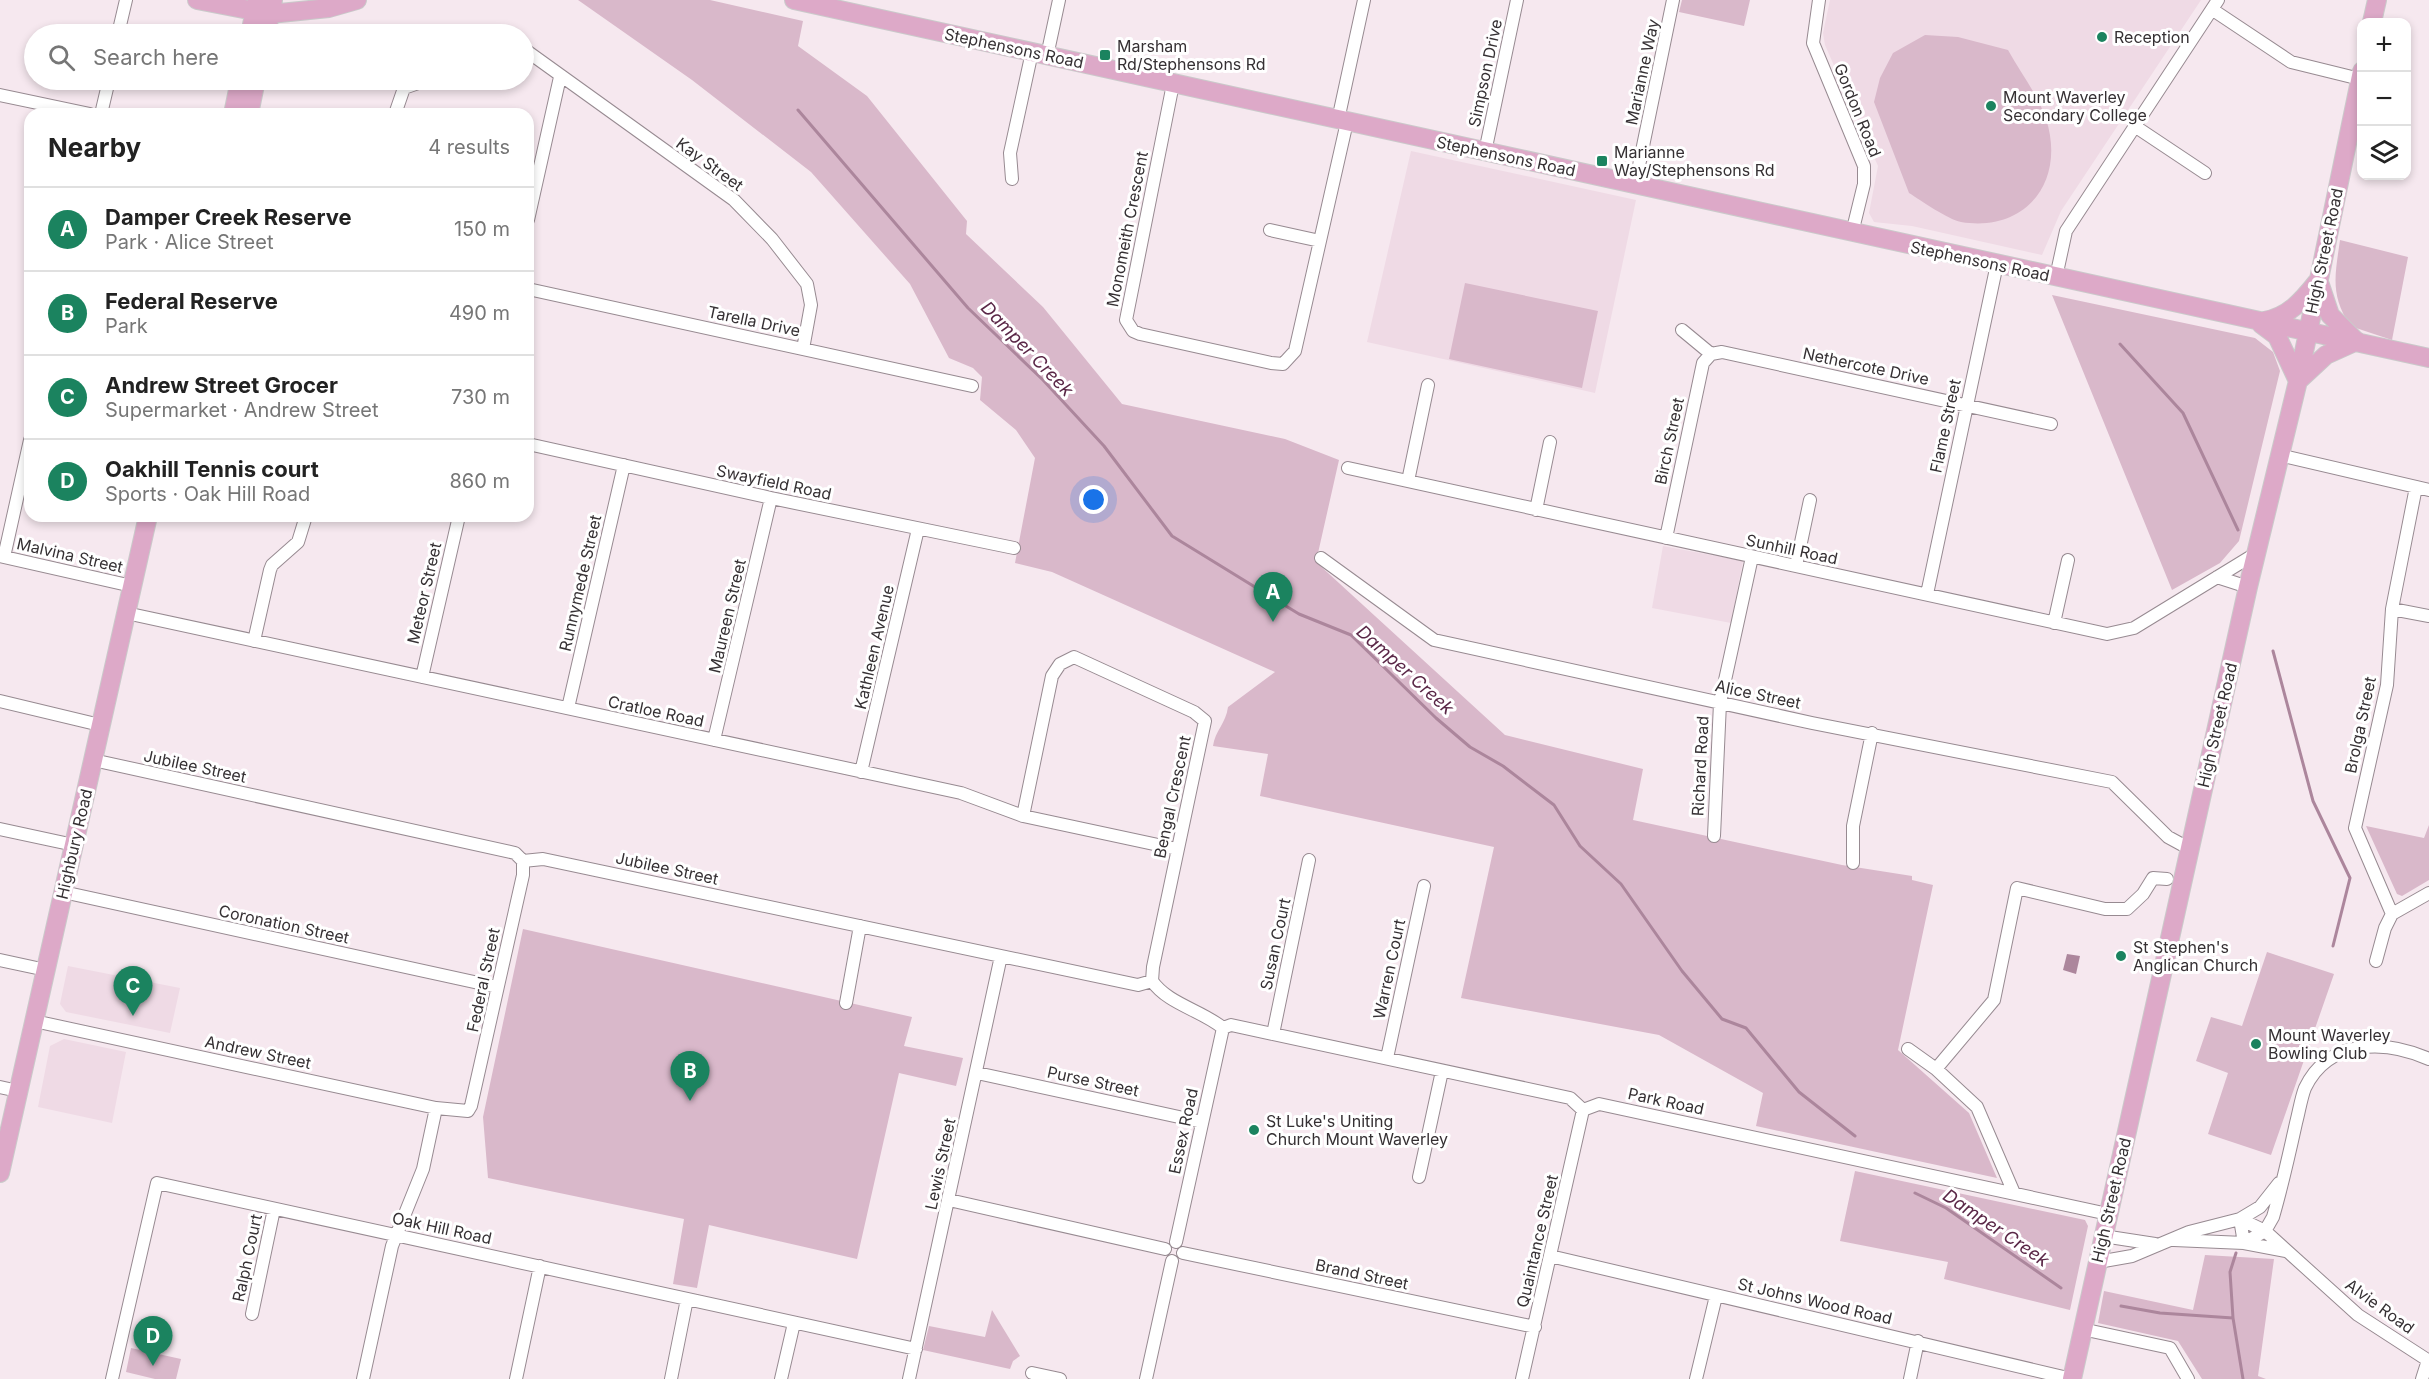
<!DOCTYPE html>
<html lang="en">
<head>
<meta charset="utf-8">
<style>
	body { margin:0; font-family:Inter,sans-serif; background:#f2f2f2; color:#222 }
	.controls { position:absolute; right:18px; top:18px; display:grid; overflow:hidden; border-radius:12px; box-shadow:0 3px 9px #0003 }
	.controls button { width:54px; height:54px; display:grid; place-items:center; padding:0; border:0; border-bottom:2px solid #e0e0e0; background:#fff; color:#222; font:30px sans-serif }
	.you { position:absolute; left:1094px; top:500px; width:21px; height:21px; margin:-15px; border:4px solid #fff; border-radius:50%; background:#1a73e8; box-shadow:0 0 0 9px #1a73e833 }
	.badge { display:grid; place-items:center; width:39px; height:39px; border-radius:50%; background:#1b835f; color:#fff; font-size:20px; font-weight:700 }
	.pin { position:absolute; translate:-50% -50px; filter:drop-shadow(0 2px 3px #0008) }
	.pin::after { content:''; position:absolute; top:32px; width:21px; height:18px; background:inherit; clip-path:polygon(0 0,100% 0,50% 100%) }
	.list { margin:0; padding:0; list-style:none }
	h2 { display:flex; justify-content:space-between; align-items:center; height:78px; margin:0; padding:0 24px; font-size:26px }
	h2 small { font-size:20px; font-weight:400; color:#767676 }
	.list li { display:grid; grid-template-columns:39px 1fr auto; gap:18px; align-items:center; box-sizing:border-box; height:84px; padding:0 24px; border-top:2px solid #e0e0e0 }
	.list b { display:block; font-size:22px; white-space:nowrap }
	.list p { margin:0; font-size:20px; white-space:nowrap; color:#767676 }
	.list em { font-size:20px; font-style:normal; color:#767676 }
	.icon { flex:none; width:33px; height:33px; fill:none; stroke:currentColor; stroke-width:2; stroke-linecap:round; stroke-linejoin:round }
	.map { position:relative; flex:none; width:2429px; height:1379px; overflow:hidden }
	.search { position:absolute; background:#fff; box-shadow:0 3px 9px #0003; left:24px; top:24px; width:510px; height:66px; display:flex; align-items:center; gap:15px; box-sizing:border-box; padding:0 21px; border-radius:33px; color:#767676; font-size:22px }
	.panel { position:absolute; background:#fff; box-shadow:0 3px 9px #0003; left:24px; top:108px; width:510px; height:414px; border-radius:18px }
	.map>svg:first-child { display:block }
	.built { fill:#efdae5 }
	.green { fill:#d9b8ca }
	.water { fill:#ac869c }
	.lines { fill:none; stroke-linecap:round; stroke-linejoin:round }
	.stream { stroke:#ac869c; stroke-width:3 }
	.minor-casing { stroke:#978a91; stroke-width:14 }
	.primary-casing { stroke:#cac9ca; stroke-width:20 }
	.minor { stroke:#fff; stroke-width:12 }
	.primary { stroke:#dda9c8; stroke-width:18 }
	.poi-dot { fill:#1b835f; stroke:#fff; stroke-width:2 }
	.labels { text-anchor:middle; stroke-width:6; stroke-linejoin:round; paint-order:stroke }
	.poi-label { font-size:16px; fill:#353033; stroke:#fff; text-anchor:start }
	.street-label { font-size:16px; fill:#353033; stroke:#fff }
	.water-label { font-size:18px; font-style:italic; fill:#5a2747; stroke:#fff }
</style>
</head>
<body>
<div class="map">
<svg width="2429" height="1379" viewBox="0 0 2429 1379">
	<rect width="100%" height="100%" fill="#f6e8ef"/>
	<!-- built -->
	<path class="built" d="M1830,0H2201L2061,211L2042,255L1912,226L1874,222L1869,213L1878,166L1825,45L1823,33Z
		M1411,151L1636,200L1595,393L1367,342Z
		M1663,546L1743,561L1731,623L1652,608Z
		M68,966L180,988L170,1033L66,1012L60,1004Z
		M64,1039L126,1052L112,1123L38,1107L50,1046Z"/>
	<!-- green -->
	<path class="green" d="M578,0H710L803,21L798,46L867,96L967,221L966,234L1043,307L1122,404L1285,439L1339,460L1316,562L1505,735L1643,769L1633,820L1842,865L1912,876V880L1933,885L1898,1050L1969,1113L1997,1178L1756,1126L1763,1093L1659,1035L1461,998L1494,847L1260,796L1268,754L1213,746C1215,731 1226,723 1228,707L1275,672L1052,572L1015,563L1035,458L1016,430L980,400L982,377L973,368L949,358L910,284L811,172L692,80Z
		M1682,0H1750L1744,26L1679,12Z
		M1925,35L1958,37L2008,50C2020,72 2038,95 2046,119C2066,180 2027,233 1961,222C1947,219 1922,201 1909,193L1874,102L1880,78L1893,53Z
		M2340,240L2408,257L2392,340L2350,326C2330,294 2335,276 2340,240Z
		M1465,283L1598,311L1582,388L1449,359Z
		M2052,295L2255,338L2273,352L2280,371L2239,541L2220,563L2172,590Z
		M2429,825V880L2402,896L2397,894L2366,826L2424,838Z
		M523,929L912,1017L904,1046L963,1058L956,1086L899,1073L857,1259L709,1225L697,1288L673,1284L684,1219L488,1178L483,1117Z
		M2267,952L2334,974L2271,1155L2208,1134L2228,1073L2196,1061L2211,1017L2242,1026Z
		M1855,1171L2085,1220L2088,1226L2070,1310L1944,1279L1948,1262L1840,1241Z
		M2205,1255L2274,1259L2258,1376L2266,1379H2202L2178,1341L2098,1323L2104,1291L2193,1310Z
		M992,1310L1020,1356L1013,1361L1010,1369L923,1350L929,1326L985,1337Z
		M131,1348L181,1359L176,1379H155L126,1372Z"/>
	<!-- water -->
	<path class="water" d="M2067,954L2080,956L2076,974L2063,970Z"/>
	<g class="lines">
		<!-- stream -->
		<path class="stream" d="M798,110L968,308L1043,380L1104,446L1172,536L1299,614L1351,635L1436,718L1470,747L1503,766L1554,805L1580,846L1621,884L1682,971L1722,1019L1746,1028L1799,1092L1855,1136
			M2120,344L2183,413L2238,530
			M2273,651L2313,801L2350,878L2333,946
			M1915,1193L1946,1208L2061,1288
			M2121,1306L2160,1313L2233,1318L2243,1379
			M2233,1318L2230,1272L2236,1253"/>
		<!-- minor casing -->
		<g class="minor-casing">
			<path id="minor" d="M1819,0L1813,43L1864,166V184L1852,233
				M2213,10L2291,62L2360,79
				M118,34L126,0
				M524,49L734,200L772,239L807,284L811,305L803,349
				M1047,56L1059,0
				M1173,84L1126,320L1133,331L1140,334L1271,363L1283,364L1295,351L1347,122
				M0,95L90,114
				M101,114L109,80
				M395,114L404,88L427,80
				M1338,120L1364,0
				M2136,127L2205,173
				M1485,152L1517,0
				M1012,179L1010,153L1032,52
				M1635,185L1673,0
				M528,220L560,77
				M1270,230L1320,241
				M2056,277L2066,231L2218,0
				M528,289L972,386
				M1682,330L1711,354
				M1711,354L1722,352L2051,424
				M528,444L771,498L1014,548
				M2279,455L2429,490
				M1348,468L2107,634L2134,628L2255,554
				M1408,481L1428,385
				M1536,510L1550,442
				M1666,538L1703,363L1711,354
				M0,556L132,586
				M4,557L30,440
				M1321,558L1434,640L1812,723L2112,782L2168,837L2190,849
				M1796,566L1810,500
				M2217,577L2248,587
				M1927,594L1997,264
				M2392,609L2429,616
				M126,613L961,793L1023,816L1177,849
				M2054,623L2068,560
				M254,641L270,570L272,565L298,542L306,516
				M422,677L459,516
				M0,701L100,725
				M568,708L624,465
				M714,740L771,498
				M93,760L515,853L523,861
				M861,772L918,529
				M1023,816L1052,676L1060,664L1074,657L1194,712L1205,721L1153,967L1152,981
				M0,829L74,845
				M1714,836L1720,703L1752,557
				M523,861L543,859L1138,985L1152,981C1168,1004 1201,1010 1223,1028
				M1853,863V826L1872,733
				M63,892L497,987
				M2392,914L2429,893
				M0,960L46,970
				M2376,961L2385,928L2392,914L2355,828L2387,685L2392,609L2416,487
				M846,1003L860,926
				M34,1021L436,1108L468,1111L471,1106L523,875V861
				M1223,1028L1231,1025L1570,1098L1583,1110L1599,1104L2108,1214
				M1273,1034L1309,860
				M1908,1049L1936,1069L1977,1107L2014,1193
				M1387,1058L1424,886
				M1936,1069L1994,1000L2017,888L2105,909H2127L2143,894L2153,878L2167,879
				M977,1073L1202,1122
				M0,1087L18,1091
				M1419,1177L1442,1071
				M949,1200L1165,1249
				M2240,1219L2244,1243L2265,1231L2273,1217C2282,1186 2289,1155 2296,1123C2299,1112 2301,1098 2305,1088C2329,1038 2386,1040 2429,1059
				M2240,1219L2265,1231L2358,1315L2429,1361
				M2103,1236L2155,1244
				M2174,1240L2244,1243L2286,1251
				M1176,1242L1223,1028
				M1183,1253L1535,1327
				M1550,1256L2072,1379
				M2098,1262L2132,1256L2189,1232L2240,1219L2260,1207L2279,1183
				M252,1314L274,1209
				M2082,1329L2170,1348L2188,1379
				M1032,1373L1060,1379
				M112,1379L157,1183L916,1349
				M363,1379L392,1246L423,1169L436,1108
				M516,1379L540,1266
				M671,1379L687,1299
				M781,1379L794,1323
				M909,1379L1001,956
				M1146,1379L1172,1261
				M1522,1379L1583,1110
				M1696,1379L1716,1296
				M1910,1379L1918,1341
				M2422,1379L2428,1360"/>
		</g>
		<!-- primary casing -->
		<g class="primary-casing">
			<path id="primary" d="M197,0L270,14L329,8L357,0
				M794,0L2429,358
				M2372,22L2377,0
				M250,34L257,1
				M266,34L273,0
				M233,114L240,80
				M249,114L256,80
				M2319,282L2330,315L2356,341
				M2264,321C2288,317 2302,301 2317,282
				M2261,324L2277,336L2298,381
				M2298,381L2326,355L2357,341
				M0,1173L148,516
				M2072,1379L2248,587L2298,381L2362,71"/>
		</g>
		<!-- minor -->
		<use href="#minor" class="minor"/>
		<!-- primary -->
		<use href="#primary" class="primary"/>
	</g>
	<!-- markers -->
	<g class="poi-dot">
		<circle cx="2102" cy="37" r="6"/>
		<rect x="1099" y="49" width="12" height="12" rx="3"/>
		<circle cx="1991" cy="106" r="6"/>
		<rect x="1596" y="155" width="12" height="12" rx="3"/>
		<circle cx="2121" cy="956" r="6"/>
		<circle cx="2256" cy="1044" r="6"/>
		<circle cx="1254" cy="1130" r="6"/>
	</g>
	<g class="labels">
		<!-- poi labels -->
		<g class="poi-label">
			<text x="2114" y="43">Reception</text>
			<text x="1117" y="52">Marsham<tspan x="1117" dy="18">Rd/Stephensons Rd</tspan></text>
			<text x="2003" y="103">Mount Waverley<tspan x="2003" dy="18">Secondary College</tspan></text>
			<text x="1614" y="158">Marianne<tspan x="1614" dy="18">Way/Stephensons Rd</tspan></text>
			<text x="2133" y="953">St Stephen's<tspan x="2133" dy="18">Anglican Church</tspan></text>
			<text x="2268" y="1041">Mount Waverley<tspan x="2268" dy="18">Bowling Club</tspan></text>
			<text x="1266" y="1127">St Luke's Uniting<tspan x="1266" dy="18">Church Mount Waverley</tspan></text>
		</g>
		<!-- street labels -->
		<g class="street-label">
			<text transform="translate(1014 48) rotate(12)" y="6">Stephensons Road</text>
			<text transform="translate(1642 72) rotate(-78)" y="6">Marianne Way</text>
			<text transform="translate(1485 73) rotate(-78)" y="6">Simpson Drive</text>
			<text transform="translate(1858 110) rotate(68)" y="6">Gordon Road</text>
			<text transform="translate(1506 156) rotate(12)" y="6">Stephensons Road</text>
			<text transform="translate(710 164) rotate(36)" y="6">Kay Street</text>
			<text transform="translate(1127 229) rotate(-79)" y="6">Monomeith Crescent</text>
			<text transform="translate(2324 251) rotate(-78)" y="6">High Street Road</text>
			<text transform="translate(1980 261) rotate(12)" y="6">Stephensons Road</text>
			<text transform="translate(754 321) rotate(12)" y="6">Tarella Drive</text>
			<text transform="translate(1866 366) rotate(12)" y="6">Nethercote Drive</text>
			<text transform="translate(1945 426) rotate(-78)" y="6">Flame Street</text>
			<text transform="translate(1669 441) rotate(-78)" y="6">Birch Street</text>
			<text transform="translate(774 482) rotate(12)" y="6">Swayfield Road</text>
			<text transform="translate(1792 549) rotate(12)" y="6">Sunhill Road</text>
			<text transform="translate(70 555) rotate(13)" y="6">Malvina Street</text>
			<text transform="translate(580 583) rotate(-77)" y="6">Runnymede Street</text>
			<text transform="translate(424 593) rotate(-77)" y="6">Meteor Street</text>
			<text transform="translate(727 616) rotate(-77)" y="6">Maureen Street</text>
			<text transform="translate(874 647) rotate(-77)" y="6">Kathleen Avenue</text>
			<text transform="translate(1758 694) rotate(12)" y="6">Alice Street</text>
			<text transform="translate(656 711) rotate(12)" y="6">Cratloe Road</text>
			<text transform="translate(2217 725) rotate(-77)" y="6">High Street Road</text>
			<text transform="translate(2360 725) rotate(-78)" y="6">Brolga Street</text>
			<text transform="translate(195 766) rotate(12)" y="6">Jubilee Street</text>
			<text transform="translate(1700 766) rotate(-87)" y="6">Richard Road</text>
			<text transform="translate(1172 797) rotate(-78)" y="6">Bengal Crescent</text>
			<text transform="translate(74 844) rotate(-77)" y="6">Highbury Road</text>
			<text transform="translate(667 868) rotate(12)" y="6">Jubilee Street</text>
			<text transform="translate(284 924) rotate(12)" y="6">Coronation Street</text>
			<text transform="translate(1275 944) rotate(-78)" y="6">Susan Court</text>
			<text transform="translate(1389 969) rotate(-78)" y="6">Warren Court</text>
			<text transform="translate(483 980) rotate(-78)" y="6">Federal Street</text>
			<text transform="translate(258 1052) rotate(12)" y="6">Andrew Street</text>
			<text transform="translate(1093 1081) rotate(12)" y="6">Purse Street</text>
			<text transform="translate(1666 1101) rotate(12)" y="6">Park Road</text>
			<text transform="translate(1183 1131) rotate(-78)" y="6">Essex Road</text>
			<text transform="translate(940 1164) rotate(-78)" y="6">Lewis Street</text>
			<text transform="translate(2111 1200) rotate(-77)" y="6">High Street Road</text>
			<text transform="translate(442 1228) rotate(12)" y="6">Oak Hill Road</text>
			<text transform="translate(1537 1241) rotate(-77)" y="6">Quaintance Street</text>
			<text transform="translate(247 1258) rotate(-78)" y="6">Ralph Court</text>
			<text transform="translate(1362 1274) rotate(12)" y="6">Brand Street</text>
			<text transform="translate(1815 1301) rotate(13)" y="6">St Johns Wood Road</text>
			<text transform="translate(2380 1306) rotate(36)" y="6">Alvie Road</text>
		</g>
		<!-- water labels -->
		<g class="water-label">
			<text transform="translate(1027 349) rotate(46)" y="6">Damper Creek</text>
			<text transform="translate(1405 670) rotate(42)" y="6">Damper Creek</text>
			<text transform="translate(1996 1228) rotate(34)" y="6">Damper Creek</text>
		</g>
	</g>
</svg>
<div class="controls">
<button>+</button>
<button>−</button>
<button><svg class="icon" aria-label="layers" viewBox="0 0 24 24"><path d="M12 4l9 5-9 5-9-5zM3 14l9 5 9-5"/></svg></button>
</div>
<div class="you"></div>
<div class="pin badge" style="left:1273px;top:622px">A</div>
<div class="pin badge" style="left:690px;top:1101px">B</div>
<div class="pin badge" style="left:133px;top:1016px">C</div>
<div class="pin badge" style="left:153px;top:1366px">D</div>
<div class="search"><svg class="icon" aria-label="search" viewBox="0 0 24 24"><circle cx="10" cy="10" r="6"/><path d="M15 15l6 6"/></svg>Search here</div>
<section class="panel">
<h2>Nearby<small>4 results</small></h2>
<ul class="list">
<li><span class="badge">A</span><div><b>Damper Creek Reserve</b><p>Park · Alice Street</p></div><em>150 m</em></li>
<li><span class="badge">B</span><div><b>Federal Reserve</b><p>Park</p></div><em>490 m</em></li>
<li><span class="badge">C</span><div><b>Andrew Street Grocer</b><p>Supermarket · Andrew Street</p></div><em>730 m</em></li>
<li><span class="badge">D</span><div><b>Oakhill Tennis court</b><p>Sports · Oak Hill Road</p></div><em>860 m</em></li>
</ul>
</section>
</div>
</body>
</html>
